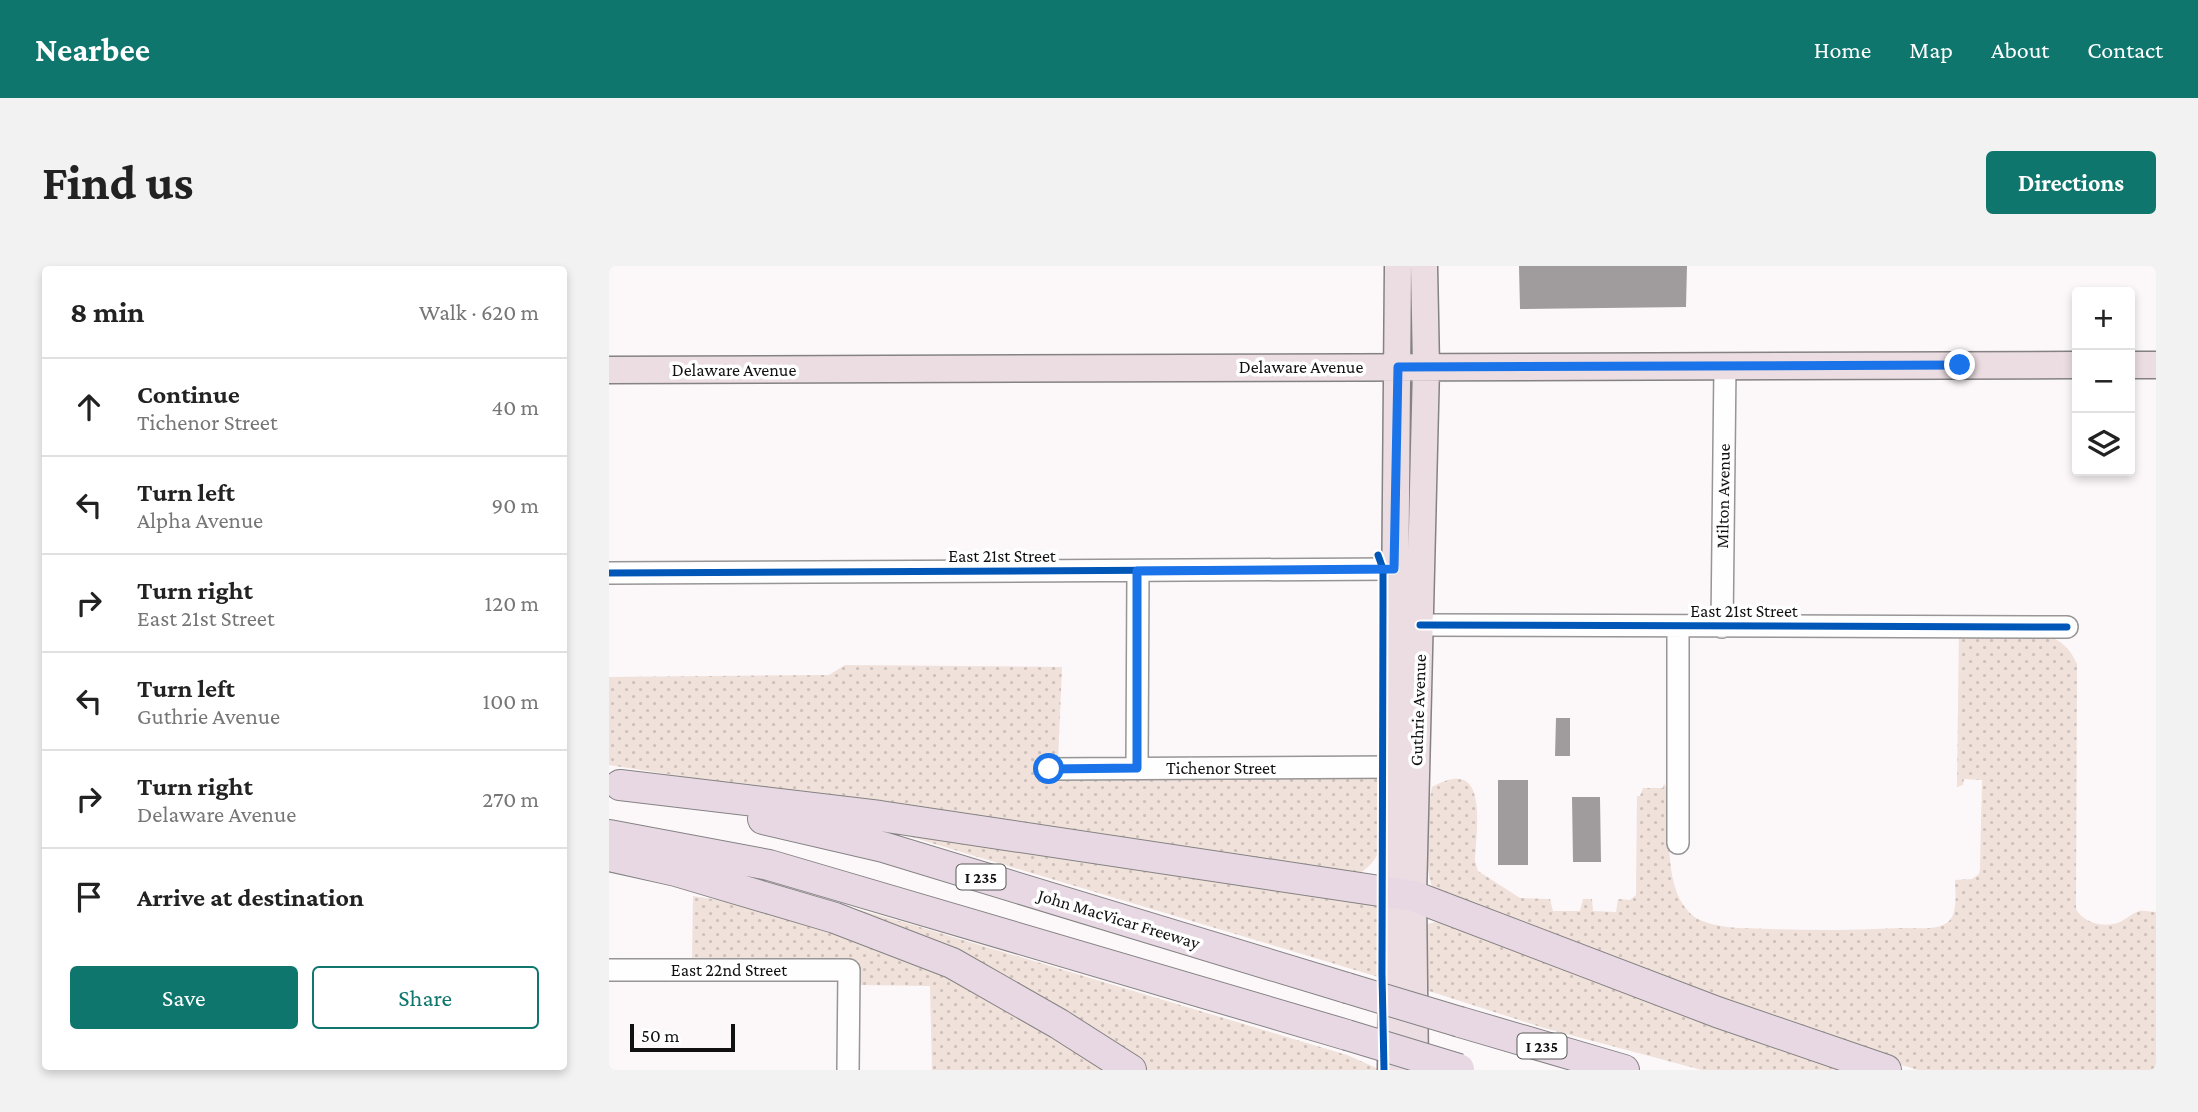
<!DOCTYPE html>
<html lang="en">
<head>
<meta charset="utf-8">
<style>
	body { margin:0; font-family:"Crimson Pro",serif; background:#f2f2f2; color:#222 }
	.controls { position:absolute; right:21px; top:21px; display:grid; overflow:hidden; border-radius:7px; box-shadow:0 4px 10px #0003 }
	.controls button { width:63px; height:63px; display:grid; place-items:center; padding:0; border:0; border-bottom:2px solid #e0e0e0; background:#fff; color:#222; font:35px sans-serif }
	.scale { position:absolute; left:21px; bottom:18px; width:105px; box-sizing:border-box; padding-left:7px; border:4px solid #111; border-top:0; font-size:19px; line-height:24px; white-space:nowrap; color:#111; -webkit-text-stroke:5px #fff; paint-order:stroke }
	.stop { position:absolute; width:21px; height:21px; margin:-16px; border:5px solid #1a73e8; border-radius:50%; background:#fff }
	.stop.end { background:#1a73e8; border-color:#fff; box-shadow:0 2px 7px #0008 }
	.list { margin:0; padding:0; list-style:none }
	h2 { display:flex; justify-content:space-between; align-items:center; height:91px; margin:0; padding:0 28px; font-size:30px }
	h2 small { font-size:23px; font-weight:400; color:#767676 }
	.list li { display:grid; grid-template-columns:46px 1fr auto; gap:21px; align-items:center; box-sizing:border-box; height:98px; padding:0 28px; border-top:2px solid #e0e0e0 }
	.list b { display:block; font-size:26px; white-space:nowrap }
	.list p { margin:0; font-size:23px; white-space:nowrap; color:#767676 }
	.list em { font-size:23px; font-style:normal; color:#767676 }
	.actions { display:flex; gap:14px; padding:21px 28px }
	.actions a { flex:1; padding:16px 0; border:2px solid #0f766e; border-radius:7px; text-align:center; font-size:24px; color:#0f766e }
	.actions .main { background:#0f766e; color:#fff }
	.icon { flex:none; width:38px; height:38px; fill:none; stroke:currentColor; stroke-width:2; stroke-linecap:round; stroke-linejoin:round }
	.map { position:relative; flex:none; width:1547px; height:804px; overflow:hidden; border-radius:7px }
	header { display:flex; align-items:center; gap:42px; box-sizing:border-box; height:98px; padding:0 35px; background:#0f766e; color:#fff }
	header strong { font-size:33px }
	nav { display:flex; gap:38px; margin-inline-start:auto; font-size:24px }
	.intro { display:flex; align-items:center; justify-content:space-between; box-sizing:border-box; height:168px; padding:0 42px }
	h1 { margin:0; font-size:49px }
	.button { padding:18px 32px; border-radius:7px; background:#0f766e; color:#fff; font-size:24px; font-weight:700 }
	main { display:flex; gap:42px; padding:0 42px }
	aside { flex:1; background:#fff; border-radius:7px; box-shadow:0 4px 10px #0003 }
	.map>svg:first-child { display:block }
	.grass { fill:url(#grass-dots) }
	.building { fill:#a09c9e }
	.lines { fill:none; stroke-linecap:round; stroke-linejoin:round }
	.minor-casing { stroke:#979595; stroke-width:24 }
	.major-casing { stroke:#848283; stroke-width:29 }
	.highway-casing { stroke:#848283; stroke-width:32 }
	.minor { stroke:#fffefe; stroke-width:21 }
	.major { stroke:#ebdde2; stroke-width:26 }
	.highway { stroke:#e8d8e3; stroke-width:30 }
	.highway-bridge-casing { stroke:#848283; stroke-width:32; stroke-linecap:butt }
	.highway-bridge { stroke:#e8d8e3; stroke-width:30 }
	.cycleway-casing { stroke:#fff; stroke-width:11 }
	.cycleway { stroke:#0057b8; stroke-width:7 }
	.route { stroke:#1a73e8; stroke-width:9 }
	.labels { text-anchor:middle; stroke-width:7; stroke-linejoin:round; paint-order:stroke }
	.shield { fill:#fff; stroke:#585858; stroke-width:2 }
	.shield-label { font-size:16px; font-weight:bold; fill:#111 }
	.street-label { font-size:18px; fill:#111; stroke:#fff }
</style>
</head>
<body>
<header>
<strong>Nearbee</strong>
<nav><a>Home</a><a>Map</a><a>About</a><a>Contact</a></nav>
</header>
<div class="intro"><h1>Find us</h1><a class="button">Directions</a></div>
<main>
<aside>
<h2>8 min<small>Walk · 620 m</small></h2>
<ul class="list">
<li><svg class="icon" aria-label="ahead" viewBox="0 0 24 24"><path d="M12 20V5M6 11l6-6 6 6"/></svg><div><b>Continue</b><p>Tichenor Street</p></div><em>40 m</em></li>
<li><svg class="icon" aria-label="left" viewBox="0 0 24 24"><path d="M17 20v-9H6M10 6l-5 5 5 5"/></svg><div><b>Turn left</b><p>Alpha Avenue</p></div><em>90 m</em></li>
<li><svg class="icon" aria-label="right" viewBox="0 0 24 24"><path d="M7 20v-9h11M14 6l5 5-5 5"/></svg><div><b>Turn right</b><p>East 21st Street</p></div><em>120 m</em></li>
<li><svg class="icon" aria-label="left" viewBox="0 0 24 24"><path d="M17 20v-9H6M10 6l-5 5 5 5"/></svg><div><b>Turn left</b><p>Guthrie Avenue</p></div><em>100 m</em></li>
<li><svg class="icon" aria-label="right" viewBox="0 0 24 24"><path d="M7 20v-9h11M14 6l5 5-5 5"/></svg><div><b>Turn right</b><p>Delaware Avenue</p></div><em>270 m</em></li>
<li><svg class="icon" aria-label="arrive" viewBox="0 0 24 24"><path d="M6 21V4h12l-3 4 3 4H6"/></svg><div><b>Arrive at destination</b></div></li>
</ul>
<div class="actions"><a class="main">Save</a><a>Share</a></div>
</aside>
<div class="map">
<svg width="1547" height="804" viewBox="0 0 1547 804">
	<defs>
		<pattern id="grass-dots" width="8" height="8" patternUnits="userSpaceOnUse" patternTransform="scale(1.75)"><rect width="8" height="8" fill="#f0e1da"/><path d="M2 2h.1M6 6h.1" fill="none" stroke="#cdc0ba" stroke-width="1.8" stroke-linecap="round"/></pattern>
	</defs>
	<rect width="100%" height="100%" fill="#fcf7f9"/>
	<!-- grass -->
	<path class="grass" d="M1350,366L1443,371C1456,378 1462,385 1468,398L1467,643C1475,658 1496,662 1511,656C1517,653 1524,647 1530,645C1535,644 1542,646 1547,646V804H1309L1276,794L824,624C814,596 817,550 823,521C881,488 867,561 866,595L869,605L911,632L941,633L944,645H971L974,633H983L984,645L1007,646L1009,633L1021,634L1027,629L1028,530H1031L1034,522H1054L1055,518L1061,526C1061,560 1054,618 1079,645C1085,653 1097,657 1107,659C1124,663 1143,662 1160,663C1205,665 1249,664 1294,662C1307,662 1325,664 1336,658C1350,651 1346,627 1346,614L1363,613L1370,608L1371,603L1373,514L1355,513L1354,519L1348,521Z
		M236,399L453,401L449,494L434,493V513L486,509L765,510L774,516C775,553 785,584 750,608L554,586L0,499V411L220,409Z
		M269,561L777,640L776,713Z
		M158,618L301,658L738,789L772,804H536Z
		M84,630L148,640L331,704L498,804H323L321,720L250,719V695H83Z
		M826,656L882,674L1247,804H1093L935,762L817,724L816,659Z"/>
	<!-- building -->
	<path class="building" d="M910,0H1078L1077,41L911,43Z
		M947,452H961V490H946Z
		M889,514H919V599H889Z
		M963,531H991L992,596H964Z"/>
	<g class="lines">
		<!-- minor casing -->
		<g class="minor-casing">
			<path id="minor" d="M0,307L785,303
				M811,359L1458,361
				M1113,361L1116,100
				M528,502L529,305
				M440,503L785,501
				M1069,577V361
				M0,704H240L239,804"/>
		</g>
		<!-- major casing -->
		<g class="major-casing">
			<path id="major" d="M1521,99H1547
				M0,104L1468,99
				M782,804L789,0
				M806,804L804,630L817,101L815,0"/>
		</g>
		<!-- highway casing -->
		<g class="highway-casing">
			<path id="highway" d="M11,519L271,550L804,630L1108,746L1277,804
				M154,553L274,581L738,722
				M0,569L160,599L738,769
				M0,590L67,605L226,652L343,697L450,758L522,804
				M851,756L1015,804"/>
		</g>
		<!-- minor -->
		<use href="#minor" class="minor"/>
		<!-- major -->
		<use href="#major" class="major"/>
		<!-- highway -->
		<use href="#highway" class="highway"/>
		<!-- highway-bridge casing -->
		<g class="highway-bridge-casing">
			<path id="highway-bridge" d="M738,722L851,756
				M738,769L850,803"/>
		</g>
		<!-- highway-bridge -->
		<use href="#highway-bridge" class="highway-bridge"/>
		<!-- cycleway casing -->
		<g class="cycleway-casing">
			<path id="cycleway" d="M769,289L774,303V336L773,708L775,804
				M0,307L785,303
				M811,359L1458,361"/>
		</g>
		<!-- cycleway -->
		<use href="#cycleway" class="cycleway"/>
	</g>
	<g class="lines">
		<!-- route -->
		<path class="route" d="M440,503L528,502V305L785,303L789,101L1351,99"/>
	</g>
	<g class="labels">
		<!-- shield labels -->
		<g class="shield">
			<rect x="347.5" y="598.5" width="49" height="25" rx="5"/>
			<rect x="908.5" y="767.5" width="49" height="25" rx="5"/>
		</g>
		<g class="shield-label">
			<text x="372" y="617">I 235</text>
			<text x="933" y="786">I 235</text>
		</g>
		<!-- street labels -->
		<g class="street-label">
			<text x="692" y="107">Delaware Avenue</text>
			<text x="125" y="110">Delaware Avenue</text>
			<text transform="translate(1114 230) rotate(-89)" y="6">Milton Avenue</text>
			<text x="393" y="296">East 21st Street</text>
			<text x="1135" y="351">East 21st Street</text>
			<text transform="translate(809 444) rotate(-88)" y="6">Guthrie Avenue</text>
			<text x="612" y="508">Tichenor Street</text>
			<text transform="translate(510 653) rotate(17)" y="6">John MacVicar Freeway</text>
			<text x="120" y="710">East 22nd Street</text>
		</g>
	</g>
</svg>
<div class="controls">
<button>+</button>
<button>−</button>
<button><svg class="icon" aria-label="layers" viewBox="0 0 24 24"><path d="M12 4l9 5-9 5-9-5zM3 14l9 5 9-5"/></svg></button>
</div>
<div class="scale">50 m</div>
<div class="stop" style="left:440px;top:503px"></div>
<div class="stop end" style="left:1351px;top:99px"></div>
</div>
</main>
</body>
</html>
